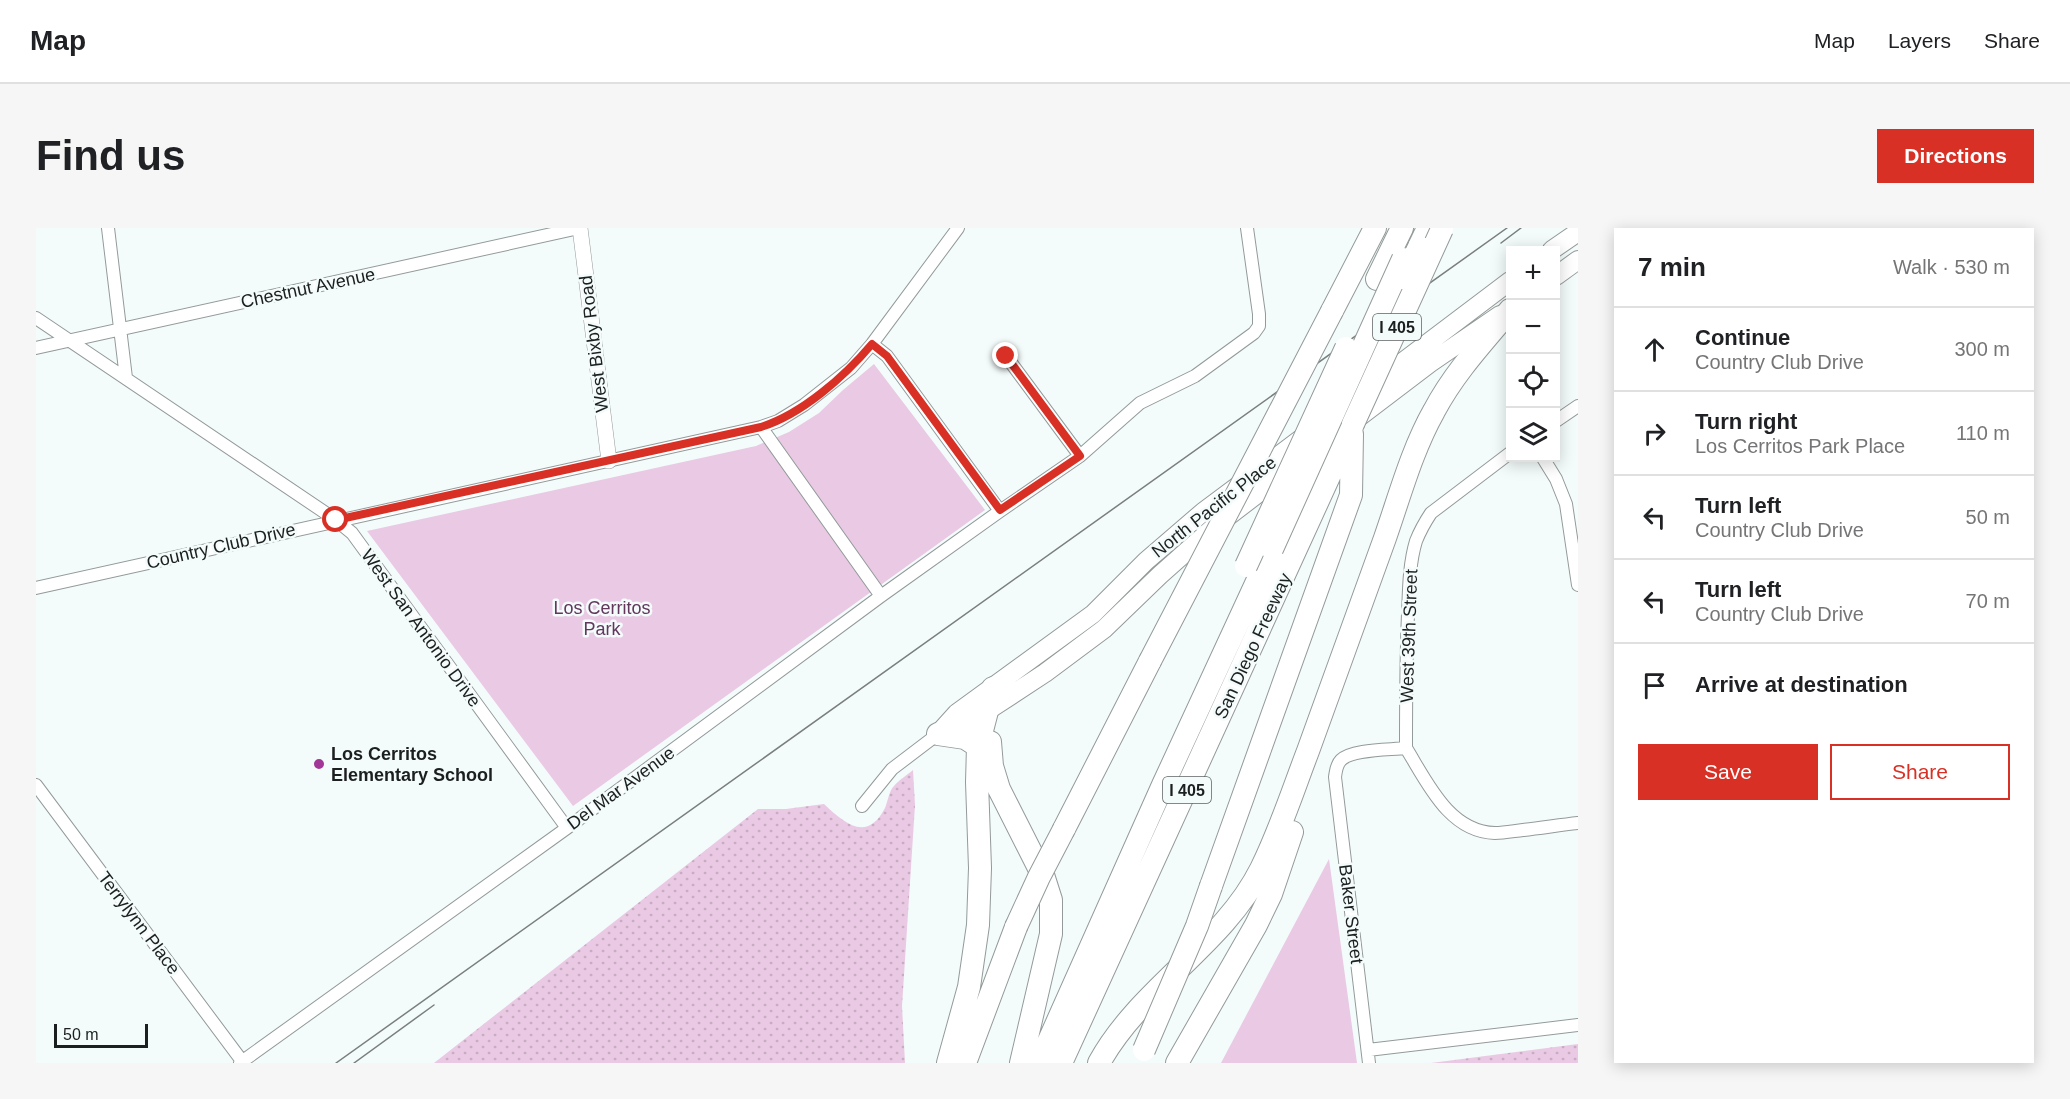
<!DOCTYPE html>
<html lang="en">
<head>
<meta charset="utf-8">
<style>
	body { margin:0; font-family:Helvetica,sans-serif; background:#f6f6f6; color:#202124 }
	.controls { position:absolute; right:18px; top:18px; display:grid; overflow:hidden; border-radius:0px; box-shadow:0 3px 15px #0003 }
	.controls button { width:54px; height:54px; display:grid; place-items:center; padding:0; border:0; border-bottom:2px solid #e0e0e0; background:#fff; color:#202124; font:30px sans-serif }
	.scale { position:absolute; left:18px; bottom:15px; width:94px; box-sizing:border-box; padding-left:6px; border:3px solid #1c1f1f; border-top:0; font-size:16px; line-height:21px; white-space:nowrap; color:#1c1f1f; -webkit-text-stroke:4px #f4fbfb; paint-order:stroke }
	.stop { position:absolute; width:18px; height:18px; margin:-14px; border:4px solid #d93025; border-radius:50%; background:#fff }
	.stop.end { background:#d93025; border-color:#fff; box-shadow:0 2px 6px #0008 }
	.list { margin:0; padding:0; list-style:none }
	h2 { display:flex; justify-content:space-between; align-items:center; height:78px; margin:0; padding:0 24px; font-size:26px }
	h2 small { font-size:20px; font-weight:400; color:#757577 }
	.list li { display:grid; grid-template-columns:39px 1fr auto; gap:18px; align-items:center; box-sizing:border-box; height:84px; padding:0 24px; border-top:2px solid #e0e0e0 }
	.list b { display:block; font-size:22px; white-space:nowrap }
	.list p { margin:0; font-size:20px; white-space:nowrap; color:#757577 }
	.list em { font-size:20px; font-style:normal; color:#757577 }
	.actions { display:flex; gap:12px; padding:18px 24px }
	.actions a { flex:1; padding:14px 0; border:2px solid #d93025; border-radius:0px; text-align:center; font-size:21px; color:#d93025 }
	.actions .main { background:#d93025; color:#fff }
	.icon { flex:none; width:33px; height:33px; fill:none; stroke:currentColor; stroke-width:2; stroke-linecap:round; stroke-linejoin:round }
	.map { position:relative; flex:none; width:1542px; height:835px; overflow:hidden; border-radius:0px }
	header { display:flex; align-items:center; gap:36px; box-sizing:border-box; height:84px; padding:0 30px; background:#fff; border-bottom:2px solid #e0e0e0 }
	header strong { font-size:28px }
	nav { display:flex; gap:33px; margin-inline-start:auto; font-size:21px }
	.intro { display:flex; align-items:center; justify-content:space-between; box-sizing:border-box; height:144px; padding:0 36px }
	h1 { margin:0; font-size:42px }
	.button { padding:15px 27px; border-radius:0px; background:#d93025; color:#fff; font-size:21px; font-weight:700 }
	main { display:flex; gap:36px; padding:0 36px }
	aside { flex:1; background:#fff; border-radius:0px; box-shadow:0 3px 15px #0003 }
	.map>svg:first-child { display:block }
	.grass { fill:url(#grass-dots) }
	.park { fill:#e9c9e3 }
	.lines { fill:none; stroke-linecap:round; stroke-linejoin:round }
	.minor-casing { stroke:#939a9a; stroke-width:14 }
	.tertiary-casing { stroke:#939a9a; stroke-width:16 }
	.secondary-casing { stroke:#939a9a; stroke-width:20 }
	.motorway-casing { stroke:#939a9a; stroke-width:24 }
	.minor { stroke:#fff; stroke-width:12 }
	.tertiary { stroke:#fff; stroke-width:15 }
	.secondary { stroke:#fff; stroke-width:18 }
	.motorway { stroke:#fff; stroke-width:22 }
	.tram { stroke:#7a7e7e; stroke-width:1.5 }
	.motorway-bridge-casing { stroke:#939a9a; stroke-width:24; stroke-linecap:butt }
	.motorway-bridge { stroke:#fff; stroke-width:22 }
	.route { stroke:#d93025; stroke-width:8 }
	.poi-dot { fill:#a33797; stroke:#f4fbfb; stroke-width:2 }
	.labels { text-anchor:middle; stroke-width:5; stroke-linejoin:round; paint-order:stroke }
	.shield { fill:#f4fbfb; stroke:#5d6161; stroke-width:1.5 }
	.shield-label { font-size:16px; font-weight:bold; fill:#1c1f1f }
	.street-label { font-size:18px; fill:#1c1f1f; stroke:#f4fbfb }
	.park-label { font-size:18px; fill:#63365c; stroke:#f4fbfb }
	.poi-label { font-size:18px; font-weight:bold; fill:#1c1f1f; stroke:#f4fbfb; text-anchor:start }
</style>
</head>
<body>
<header>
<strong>Map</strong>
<nav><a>Map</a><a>Layers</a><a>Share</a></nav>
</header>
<div class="intro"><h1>Find us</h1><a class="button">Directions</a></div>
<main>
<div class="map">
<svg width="1542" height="835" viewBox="0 0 1542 835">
	<defs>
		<pattern id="grass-dots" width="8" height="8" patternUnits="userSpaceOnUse" patternTransform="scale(1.5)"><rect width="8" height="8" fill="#e9c9e3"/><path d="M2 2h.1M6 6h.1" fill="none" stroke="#c7acc2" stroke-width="1.8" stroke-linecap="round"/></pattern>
	</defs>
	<rect width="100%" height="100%" fill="#f4fbfb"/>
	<!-- grass -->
	<path class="grass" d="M877,542L879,577L866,778L869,835H398L722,581H750L788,576C808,595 831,615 849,580C852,573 853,563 858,558C863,552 871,547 877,542Z
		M1542,816V835H1395Z"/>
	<!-- park -->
	<path class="park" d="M838,136L949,282L537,578L331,303L720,218L753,204L783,185L807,162Z
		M1293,631L1321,835H1185Z"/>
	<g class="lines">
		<!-- minor casing -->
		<g class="minor-casing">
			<path id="minor" d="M72,0L90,150
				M0,90L300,292L316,305L531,600
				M836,116L851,128L964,283
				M0,120L543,0
				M970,128L1044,228
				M1520,193L1542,178
				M725,199L845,368
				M1507,230L1520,251L1530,276L1542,357
				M0,360L725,199L742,193L768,177L815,140L836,116L922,0
				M1370,520C1370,476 1370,431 1372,386C1373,362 1373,336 1380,313C1384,303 1389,294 1395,285L1474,225
				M1370,520C1391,554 1413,604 1459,605C1468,605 1478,603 1487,602C1505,600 1524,597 1542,595
				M0,557L206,833
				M826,578L856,541L902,506
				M1332,822L1542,797
				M204,835L531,600L845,368L964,283L1044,228L1104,175L1159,148L1218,105L1223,98V86L1211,0
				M1333,835L1299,549C1300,543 1300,537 1305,532C1316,521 1354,522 1370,520"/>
		</g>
		<!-- tertiary casing -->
		<g class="tertiary-casing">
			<path id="tertiary" d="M544,0L573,233"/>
		</g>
		<!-- secondary casing -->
		<g class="secondary-casing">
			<path id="secondary" d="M1516,22L1542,4
				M1520,48L1542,32
				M1335,158L1474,53
				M1319,192L1394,135L1464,87
				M907,504L928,495L951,483L1009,445L1068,401L1124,347L1178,299L1254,241
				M902,506L921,485L1057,386L1110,333L1167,284L1270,207"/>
		</g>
		<!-- motorway casing -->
		<g class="motorway-casing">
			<path id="motorway" d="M1383,19L1392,0
				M1341,51L1366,0
				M1296,83L1339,0
				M902,506L929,510L954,526
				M954,514L956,538L963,561L1008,650L1015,672V706L985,835
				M1028,601L1114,433
				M1175,658L1315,267L1316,206
				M912,835L933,759L942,697L944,640L941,554L942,518L957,460
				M929,835L980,699
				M1003,835L1127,557L1236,321
				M1025,835L1317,196
				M1063,835C1104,760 1187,717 1225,641C1244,603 1257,562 1272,523C1298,452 1324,381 1349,310C1364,267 1376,222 1398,183C1418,145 1447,114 1474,82
				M1141,835L1220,697L1235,666L1256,604"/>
		</g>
		<!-- minor -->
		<use href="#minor" class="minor"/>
		<!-- tertiary -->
		<use href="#tertiary" class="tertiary"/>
		<!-- secondary -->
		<use href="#secondary" class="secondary"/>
		<!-- motorway -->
		<use href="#motorway" class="motorway"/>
		<!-- tram -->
		<path class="tram" d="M1465,15L1485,0
			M300,835L1471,0
			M318,835L398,777"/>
		<!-- motorway-bridge casing -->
		<g class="motorway-bridge-casing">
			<path id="motorway-bridge" d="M1368,50L1383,19
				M1317,196L1406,1
				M1236,321L1367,31
				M1210,338L1310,120
				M1114,433L1296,83
				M980,699L1003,649L1028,601
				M1108,822L1161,698L1175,658"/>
		</g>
		<!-- motorway-bridge -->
		<use href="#motorway-bridge" class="motorway-bridge"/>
	</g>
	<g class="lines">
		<!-- route -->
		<path class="route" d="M300,292L725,199C766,186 808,149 836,116L851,128L964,282L1044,228L970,128"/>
	</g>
	<!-- markers -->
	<circle class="poi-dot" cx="283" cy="536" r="6"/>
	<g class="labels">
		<!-- shield labels -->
		<g class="shield">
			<rect x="1337" y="86" width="48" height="26" rx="4.5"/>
			<rect x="1127" y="549" width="48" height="26" rx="4.5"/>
		</g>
		<g class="shield-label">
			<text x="1361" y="105">I 405</text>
			<text x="1151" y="568">I 405</text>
		</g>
		<!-- street labels -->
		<g class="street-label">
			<text transform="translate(272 60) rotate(-12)" y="6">Chestnut Avenue</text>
			<text transform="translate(558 116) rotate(-97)" y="6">West Bixby Road</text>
			<text transform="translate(1178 279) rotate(-38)" y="6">North Pacific Place</text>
			<text transform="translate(185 318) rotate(-13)" y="6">Country Club Drive</text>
			<text transform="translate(385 400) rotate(54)" y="6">West San Antonio Drive</text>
			<text transform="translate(1373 408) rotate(-88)" y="6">West 39th Street</text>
			<text transform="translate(1217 418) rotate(-65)" y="6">San Diego Freeway</text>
			<text transform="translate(585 560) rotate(-36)" y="6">Del Mar Avenue</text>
			<text transform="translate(1315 686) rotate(83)" y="6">Baker Street</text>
			<text transform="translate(103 695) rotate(53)" y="6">Terrylynn Place</text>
		</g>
		<!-- park labels -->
		<g class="park-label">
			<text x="566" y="386">Los Cerritos<tspan x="566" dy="21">Park</tspan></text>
		</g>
		<!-- poi labels -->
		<g class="poi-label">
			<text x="295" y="532">Los Cerritos<tspan x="295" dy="21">Elementary School</tspan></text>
		</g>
	</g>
</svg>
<div class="controls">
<button>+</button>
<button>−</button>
<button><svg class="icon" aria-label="locate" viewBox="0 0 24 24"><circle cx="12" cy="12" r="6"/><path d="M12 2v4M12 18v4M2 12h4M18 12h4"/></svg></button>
<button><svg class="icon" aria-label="layers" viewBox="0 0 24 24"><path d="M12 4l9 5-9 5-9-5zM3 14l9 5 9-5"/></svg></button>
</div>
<div class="scale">50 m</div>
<div class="stop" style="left:300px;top:292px"></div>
<div class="stop end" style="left:970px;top:128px"></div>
</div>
<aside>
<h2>7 min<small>Walk · 530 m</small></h2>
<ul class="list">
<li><svg class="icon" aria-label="ahead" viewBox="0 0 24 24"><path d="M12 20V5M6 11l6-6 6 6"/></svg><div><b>Continue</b><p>Country Club Drive</p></div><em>300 m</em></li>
<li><svg class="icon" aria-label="right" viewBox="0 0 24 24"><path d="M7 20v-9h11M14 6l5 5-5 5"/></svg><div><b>Turn right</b><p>Los Cerritos Park Place</p></div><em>110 m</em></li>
<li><svg class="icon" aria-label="left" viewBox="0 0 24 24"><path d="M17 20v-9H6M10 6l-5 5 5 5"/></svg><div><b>Turn left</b><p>Country Club Drive</p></div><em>50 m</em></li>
<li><svg class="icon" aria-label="left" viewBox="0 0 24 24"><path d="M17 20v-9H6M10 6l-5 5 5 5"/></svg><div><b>Turn left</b><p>Country Club Drive</p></div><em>70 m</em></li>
<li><svg class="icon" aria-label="arrive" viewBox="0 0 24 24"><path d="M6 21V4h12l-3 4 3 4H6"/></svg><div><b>Arrive at destination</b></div></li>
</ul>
<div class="actions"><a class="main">Save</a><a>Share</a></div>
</aside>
</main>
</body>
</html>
